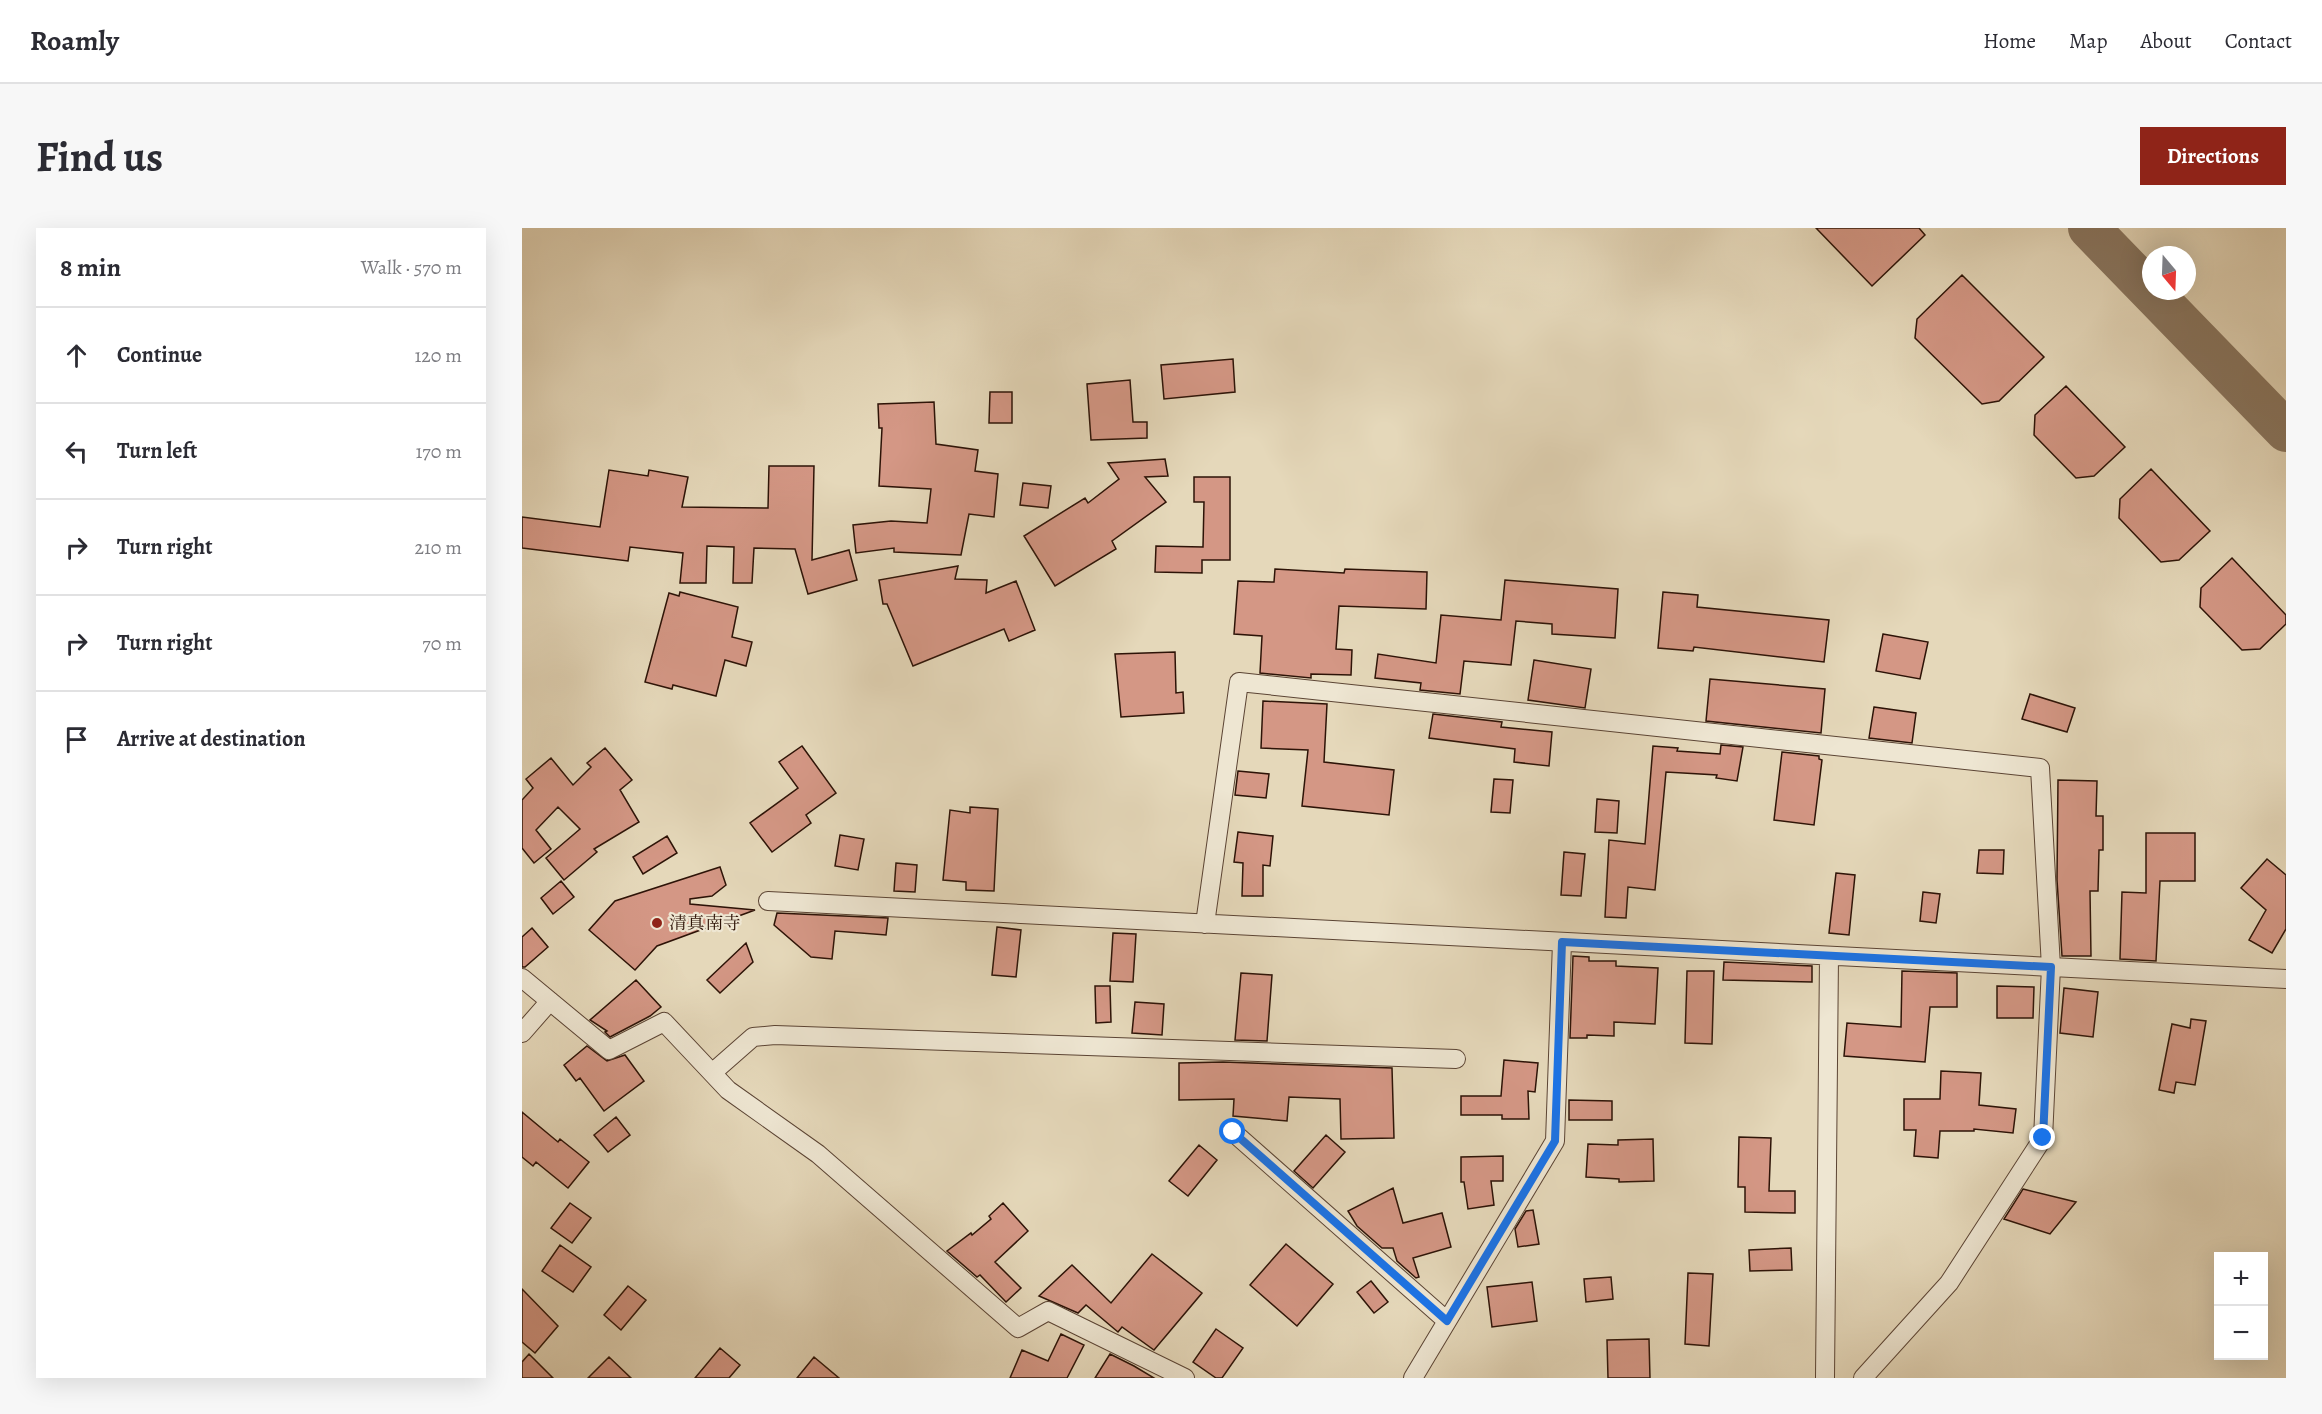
<!DOCTYPE html>
<html lang="en">
<head>
<meta charset="utf-8">
<style>
	body { margin:0; font-family:Alegreya,"Noto Serif SC",serif; background:#f7f7f7; color:#2b2b33 }
	.controls { position:absolute; right:18px; bottom:18px; display:grid; overflow:hidden; border-radius:0px; box-shadow:0 6px 24px #0002 }
	.controls button { width:54px; height:54px; display:grid; place-items:center; padding:0; border:0; border-bottom:2px solid #e1e1e2; background:#fff; color:#2b2b33; font:30px sans-serif }
	.compass { position:absolute; left:1620px; top:18px; width:54px; height:54px; border-radius:50%; background:#fff; box-shadow:0 6px 24px #0002; rotate:161deg }
	.stop { position:absolute; width:18px; height:18px; margin:-14px; border:4px solid #1a73e8; border-radius:50%; background:#fff }
	.stop.end { background:#1a73e8; border-color:#fff; box-shadow:0 2px 6px #0008 }
	.list { margin:0; padding:0; list-style:none }
	h2 { display:flex; justify-content:space-between; align-items:center; height:78px; margin:0; padding:0 24px; font-size:26px }
	h2 small { font-size:20px; font-weight:400; color:#7c7c81 }
	.list li { display:grid; grid-template-columns:39px 1fr auto; gap:18px; align-items:center; box-sizing:border-box; height:96px; padding:0 24px; border-top:2px solid #e1e1e2 }
	.list b { display:block; font-size:22px; white-space:nowrap }
	.list em { font-size:20px; font-style:normal; color:#7c7c81 }
	.icon { flex:none; width:33px; height:33px; fill:none; stroke:currentColor; stroke-width:2; stroke-linecap:round; stroke-linejoin:round }
	.map { position:relative; flex:none; width:1764px; height:1150px; overflow:hidden; border-radius:0px }
	header { display:flex; align-items:center; gap:36px; box-sizing:border-box; height:84px; padding:0 30px; background:#fff; border-bottom:2px solid #e1e1e2 }
	header strong { font-size:28px }
	nav { display:flex; gap:33px; margin-inline-start:auto; font-size:21px }
	.intro { display:flex; align-items:center; justify-content:space-between; box-sizing:border-box; height:144px; padding:0 36px }
	h1 { margin:0; font-size:42px }
	.button { padding:15px 27px; border-radius:0px; background:#8f2418; color:#fff; font-size:21px; font-weight:700 }
	main { display:flex; gap:36px; padding:0 36px }
	aside { flex:1; background:#fff; border-radius:0px; box-shadow:0 6px 24px #0002 }
	.map>svg:first-child { display:block }
	.lines { fill:none; stroke-linecap:round; stroke-linejoin:round }
	.taxiway { stroke:#897660; stroke-width:42 }
	.building { fill:#d49785; stroke:#2d1307; stroke-width:1.5 }
	.minor-casing { stroke:#5b4434; stroke-width:20 }
	.minor { stroke:#eee6d2; stroke-width:18 }
	.route { stroke:#1a73e8; stroke-width:8 }
	.poi-dot { fill:#8f2418; stroke:#eee6d2; stroke-width:2 }
	.labels { text-anchor:middle; stroke-width:4.5; stroke-linejoin:round; paint-order:stroke }
	.poi-label { font-size:18px; fill:#2d1307; stroke:#eee6d2; text-anchor:start }
</style>
</head>
<body>
<header>
<strong>Roamly</strong>
<nav><a>Home</a><a>Map</a><a>About</a><a>Contact</a></nav>
</header>
<div class="intro"><h1>Find us</h1><a class="button">Directions</a></div>
<main>
<aside>
<h2>8 min<small>Walk · 570 m</small></h2>
<ul class="list">
<li><svg class="icon" aria-label="ahead" viewBox="0 0 24 24"><path d="M12 20V5M6 11l6-6 6 6"/></svg><div><b>Continue</b></div><em>120 m</em></li>
<li><svg class="icon" aria-label="left" viewBox="0 0 24 24"><path d="M17 20v-9H6M10 6l-5 5 5 5"/></svg><div><b>Turn left</b></div><em>170 m</em></li>
<li><svg class="icon" aria-label="right" viewBox="0 0 24 24"><path d="M7 20v-9h11M14 6l5 5-5 5"/></svg><div><b>Turn right</b></div><em>210 m</em></li>
<li><svg class="icon" aria-label="right" viewBox="0 0 24 24"><path d="M7 20v-9h11M14 6l5 5-5 5"/></svg><div><b>Turn right</b></div><em>70 m</em></li>
<li><svg class="icon" aria-label="arrive" viewBox="0 0 24 24"><path d="M6 21V4h12l-3 4 3 4H6"/></svg><div><b>Arrive at destination</b></div></li>
</ul>
</aside>
<div class="map">
<svg width="1764" height="1150" viewBox="0 0 1764 1150">
	<rect width="100%" height="100%" fill="#e5d8ba"/>
	<filter id="stains"><feTurbulence type="fractalNoise" baseFrequency=".00333" numOctaves="4"/><feColorMatrix values="0 0 0 0 .2 0 0 0 0 .09 0 0 0 0 .02 0 0 0 .5 -.17"/></filter>
	<radialGradient id="worn" r=".72"><stop offset=".6" stop-color="#630" stop-opacity="0"/><stop offset="1" stop-color="#630" stop-opacity=".3"/></radialGradient>
	<g class="lines">
		<!-- taxiway -->
		<path class="taxiway" d="M1567,0L1764,203"/>
	</g>
	<!-- building -->
	<path class="building" d="M1294,0H1397L1403,7L1350,58Z
		M1440,47L1522,129L1477,173L1460,176L1393,110L1395,91Z
		M711,131L713,164L642,171L639,137Z
		M608,152L611,194H625V210L569,212L565,156Z
		M1544,158L1603,219L1572,248L1554,250L1512,207L1513,187Z
		M468,164H490V195H467Z
		M412,174L414,216L456,222L453,243L476,246L472,289L447,286L439,327L372,324V320L334,325L331,297L369,293L405,295L409,261L357,258L360,200H357L356,176Z
		M643,231L646,248L623,249L644,274L590,313L594,321L533,358L502,308L563,270L566,275L597,251L586,235Z
		M247,238H292L290,332L327,322L335,352L286,366L273,321L232,320L230,355H211L212,319L185,318L184,355H158L161,325L108,319L106,333L0,320V289L78,299L87,242L126,248L127,242L166,249L160,279L246,280Z
		M1629,241L1688,303L1657,332L1639,334L1597,290L1598,271Z
		M672,249H708V332H680V345L633,344L634,318L681,319L682,274H672Z
		M501,255L529,258L526,280L498,277Z
		M1710,330L1764,387V396L1738,421L1720,422L1678,379L1679,360Z
		M436,338L433,351L465,352L464,365L494,353L513,402L487,413L482,401L391,438L365,376H361L357,352Z
		M753,341L822,345L823,341L905,344L904,381L817,378L814,421L830,422L829,447L789,446V450L738,445L740,408L712,406L716,353L752,354Z
		M983,352L1096,361L1093,410L1030,406V396L994,393L989,437L942,433L938,466L898,462L899,455L853,450L856,426L914,435L919,387L979,392Z
		M158,364L216,379L210,409L230,414L224,438L203,432L194,468L151,457L150,461L123,454L147,365L157,368Z
		M1141,364L1176,367L1175,379L1307,392L1302,434L1172,419L1171,423L1136,420Z
		M1361,406L1406,414L1398,451L1354,443Z
		M653,424L654,465L661,464L662,485L599,489L593,426Z
		M1012,432L1069,441L1063,480L1006,472Z
		M1188,451L1303,461L1299,505L1184,493Z
		M1508,466L1553,480L1545,504L1500,491Z
		M741,473L805,476L802,534L872,542L867,587L780,578L786,522L739,520Z
		M1352,479L1394,485L1390,515L1347,510Z
		M911,486L980,494L979,499L1030,504L1027,538L992,534L993,521L907,510Z
		M1199,517L1221,519L1215,553L1194,550L1195,547L1144,544L1133,662L1106,659L1104,690L1083,689L1087,612L1123,616L1131,518L1156,520L1155,523L1198,526Z
		M280,518L314,565L284,587L289,595L250,624L228,595L276,560L257,534Z
		M83,520L110,552L98,562L117,594L72,621L75,624L42,652L24,630L58,601L36,579L14,602L29,621L12,635L0,620V572L11,560L4,551L29,530L51,557L69,539L65,535Z
		M1260,524L1297,528V531L1300,532L1292,597L1252,592Z
		M716,543L747,546L744,570L713,567Z
		M972,551L991,552L988,585L969,584Z
		M1536,552L1575,553L1574,588H1581V622H1577L1576,663H1568L1569,728H1540L1535,652Z
		M1075,571L1097,573L1095,605L1073,604Z
		M448,579L476,581L472,663L444,662V654L421,652L428,582L448,585Z
		M716,604L751,608L748,638L741,637V668H720L721,635L712,634Z
		M1624,605H1673V653H1638L1634,733L1598,731L1600,664L1624,665Z
		M318,607L342,611L336,642L313,638Z
		M145,608L155,625L121,646L111,629Z
		M1457,622H1482L1481,646L1455,645Z
		M1042,624L1063,626L1059,668L1039,667Z
		M1745,631L1764,647V701L1750,725L1727,712L1744,682L1719,660Z
		M374,635L395,637L393,664L372,663Z
		M198,639L204,657L190,668L168,671V676L233,682L135,718L113,742L67,702L93,673Z
		M1314,645L1333,647L1327,707L1307,705Z
		M39,653L52,669L31,686L19,670Z
		M1401,664L1418,666L1414,695L1398,693Z
		M255,685L366,690L364,707L313,703L310,731L289,729L252,697Z
		M475,699L499,702L494,749L470,747Z
		M10,700L26,719L3,739H0V709Z
		M591,705L614,706L611,754L588,753Z
		M224,715L231,734L198,765L185,752Z
		M1051,728L1067,729V733H1094V738L1136,740L1133,796L1092,794V808L1065,807V810H1048Z
		M1202,734L1290,738V754L1201,752Z
		M1165,743H1192L1190,816L1163,815Z
		M1380,743L1435,745V779H1408L1403,834L1322,828L1325,795L1379,799Z
		M719,745L750,747L745,813L713,812Z
		M114,752L139,779L128,788L88,809L83,804L85,803L68,792Z
		M573,758H588L589,794L574,795Z
		M1475,758L1512,759L1511,790H1475Z
		M1542,760L1576,764L1571,809L1538,805Z
		M613,774L642,776L640,807L610,805Z
		M1669,791L1684,793L1673,857L1654,854L1652,865L1637,862L1650,796L1668,800Z
		M65,818L85,833L103,827L122,853L82,883L58,850L54,853L42,837Z
		M982,832L1016,835L1013,864L1006,863L1007,891H980V887H939V868H979Z
		M701,834L870,840L872,910L819,911L818,871L767,869L765,893L711,888L712,871L657,872V835Z
		M1419,843L1459,845L1457,877L1494,881L1491,905L1452,901V903H1418L1416,930L1392,928L1394,902H1382V871H1418Z
		M1047,872L1090,873V892H1047Z
		M0,884L36,914L38,911L67,934L46,960L14,934L11,938L0,929Z
		M94,889L108,907L86,924L72,907Z
		M804,907L823,924L791,960L772,943Z
		M1217,909L1249,910L1247,963H1273V985L1223,984V959H1216Z
		M1131,911L1132,953L1097,954V951L1064,949L1066,916L1096,917V912Z
		M677,917L695,932L666,968L647,953Z
		M981,928V953H969L972,977L946,981L942,954H939V929Z
		M871,960L881,995L920,985L929,1019L891,1030L897,1049L894,1050L875,1033L871,1020H860L835,998L826,983Z
		M1501,961L1554,974L1528,1006L1482,991Z
		M48,975L69,990L50,1015L29,1000Z
		M481,975L506,1003L473,1034L499,1060L484,1074L458,1047L455,1049L425,1023L449,1005L450,1007L469,991L467,988Z
		M1011,982L1017,1016L996,1019L993,1001L1004,983Z
		M764,1016L811,1056L775,1098L728,1057Z
		M38,1017L69,1039L51,1064L20,1043Z
		M1269,1020L1270,1042L1228,1043L1227,1022Z
		M630,1026L680,1065L632,1122L600,1099L596,1104L564,1077L556,1085L517,1068L550,1037L589,1075Z
		M1166,1045L1191,1046L1187,1118L1163,1116Z
		M1089,1049L1091,1071L1064,1074L1062,1051Z
		M849,1053L866,1074L852,1085L835,1064Z
		M1010,1054L1015,1093L970,1099L965,1059Z
		M106,1058L124,1072L99,1102L82,1087Z
		M0,1061L36,1098L13,1125L0,1114Z
		M694,1101L721,1120L700,1150H694L671,1134Z
		M539,1106L562,1117L545,1150H488L500,1122L526,1133Z
		M1127,1111L1128,1150H1086L1085,1112Z
		M198,1120L218,1137L207,1150H173Z
		M7,1126L31,1150H0V1134Z
		M588,1126L612,1138L632,1150H573Z
		M87,1129L109,1150H66Z
		M292,1129L317,1150H275Z"/>
	<g class="lines">
		<!-- minor casing -->
		<g class="minor-casing">
			<path id="minor" d="M246,673L1764,751
				M683,696L717,454L1518,540L1529,739L1521,910L1427,1055L1341,1150
				M0,750L87,822L142,794L206,862L296,926L496,1100L526,1083L663,1150
				M0,805L28,773
				M190,845L231,809L253,807L934,831
				M711,904L925,1093
				M891,1150L1033,913L1040,714
				M1303,1150L1307,728"/>
		</g>
		<!-- minor -->
		<use href="#minor" class="minor"/>
	</g>
	<g class="lines">
		<!-- route -->
		<path class="route" d="M711,904L925,1093L1033,913L1040,714L1529,739L1521,910"/>
	</g>
	<!-- markers -->
	<circle class="poi-dot" cx="135" cy="695" r="6"/>
	<g class="labels">
		<!-- poi labels -->
		<g class="poi-label">
			<text x="147" y="701">清真南寺</text>
		</g>
	</g>
	<rect width="100%" height="100%" filter="url(#stains)"/>
	<rect width="100%" height="100%" fill="url(#worn)"/>
</svg>
<div class="controls">
<button>+</button>
<button>−</button>
</div>
<svg class="compass" viewBox="-18 -18 36 36"><path d="M0-13l5 13h-10z" fill="#e53935"/><path d="M0 13l5-13h-10z" fill="#7c7c81"/></svg>
<div class="stop" style="left:711px;top:904px"></div>
<div class="stop end" style="left:1521px;top:910px"></div>
</div>
</main>
</body>
</html>
